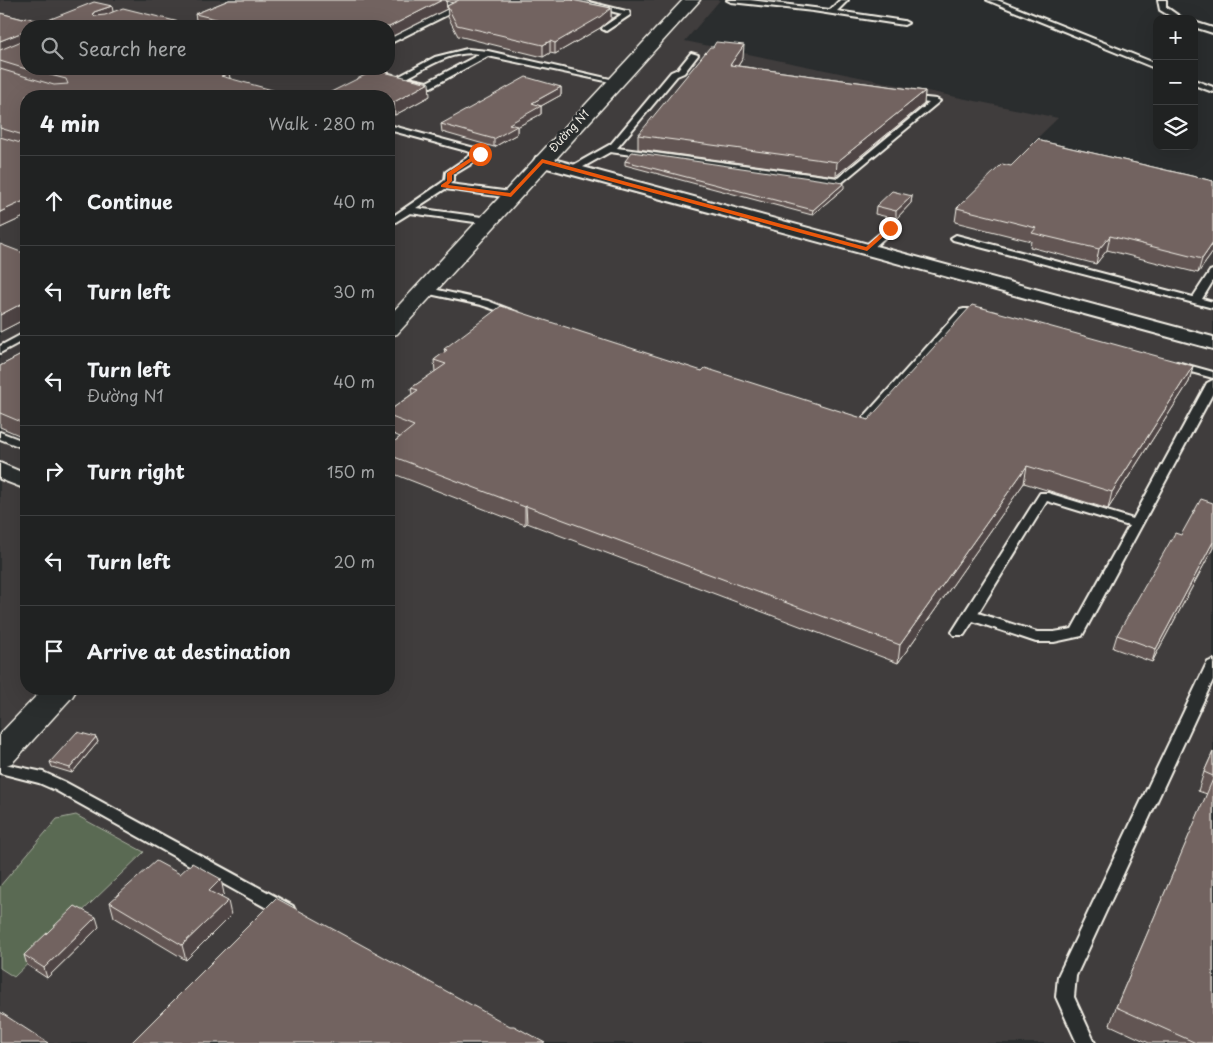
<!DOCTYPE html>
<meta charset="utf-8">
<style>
:root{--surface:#202222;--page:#282a2a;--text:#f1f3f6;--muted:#a2a4a5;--line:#3d3f40}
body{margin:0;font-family:"Playpen Sans",sans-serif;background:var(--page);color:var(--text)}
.controls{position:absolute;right:15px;top:15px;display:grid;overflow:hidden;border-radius:10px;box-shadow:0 5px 20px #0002}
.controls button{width:45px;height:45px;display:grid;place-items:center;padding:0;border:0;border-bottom:1px solid var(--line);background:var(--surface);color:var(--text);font:25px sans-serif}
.stop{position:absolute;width:15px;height:15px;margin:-11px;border:4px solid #ea580c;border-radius:50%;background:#fff}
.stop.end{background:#ea580c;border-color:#fff;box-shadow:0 1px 5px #0008}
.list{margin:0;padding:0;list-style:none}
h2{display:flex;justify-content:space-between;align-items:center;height:65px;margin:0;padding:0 20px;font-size:21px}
h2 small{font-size:16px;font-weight:400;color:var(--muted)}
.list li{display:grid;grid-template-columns:32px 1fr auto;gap:15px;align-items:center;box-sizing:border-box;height:90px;padding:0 20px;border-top:1px solid var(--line)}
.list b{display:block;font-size:19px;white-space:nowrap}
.list p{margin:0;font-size:16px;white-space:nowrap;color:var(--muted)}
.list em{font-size:16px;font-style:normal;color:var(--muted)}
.icon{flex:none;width:28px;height:28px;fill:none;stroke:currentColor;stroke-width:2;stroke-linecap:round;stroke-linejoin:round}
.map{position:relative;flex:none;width:1213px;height:1043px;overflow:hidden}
.search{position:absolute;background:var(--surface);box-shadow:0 5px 20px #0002;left:20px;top:20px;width:375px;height:55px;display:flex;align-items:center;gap:12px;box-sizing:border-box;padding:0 18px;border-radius:20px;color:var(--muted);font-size:19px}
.panel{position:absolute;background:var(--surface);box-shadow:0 5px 20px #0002;left:20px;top:90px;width:375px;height:605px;border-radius:20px}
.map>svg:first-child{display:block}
</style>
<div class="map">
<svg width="1213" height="1043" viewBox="0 0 1213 1043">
<rect width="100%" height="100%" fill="#2a2d2e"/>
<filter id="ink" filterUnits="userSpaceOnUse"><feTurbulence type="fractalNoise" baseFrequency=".02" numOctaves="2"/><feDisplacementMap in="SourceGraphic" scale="10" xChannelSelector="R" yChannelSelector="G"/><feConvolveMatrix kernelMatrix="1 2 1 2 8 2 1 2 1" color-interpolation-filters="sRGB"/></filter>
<g filter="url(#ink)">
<path fill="#403d3d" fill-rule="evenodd" d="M0,0H720L685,41L1058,118L1030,145L1213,187V1043H0ZM26,26H389V69H26ZM26,96H389V689H26Z"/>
<polygon fill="#5a6a53" stroke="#a7ae9e" points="76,815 144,852 14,977 0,968 0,886 57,819"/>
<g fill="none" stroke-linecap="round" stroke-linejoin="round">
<g stroke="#f4f1e8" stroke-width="4">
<g id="lane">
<polygon points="568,0 581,0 626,11 629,11 630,15 606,31 602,29 603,27 622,14"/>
<polygon points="727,0 750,0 830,10 840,0 848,0 837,11 904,21 908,23 904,25 813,11 731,2"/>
<polygon points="987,0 997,0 1157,64 1157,69"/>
<polygon points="1158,0 1166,0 1166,7 1183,19 1175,19 1160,10"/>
<polygon points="456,5 463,7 389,44 389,39"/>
<polygon points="1194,22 1213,28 1213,33 1194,27"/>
<path d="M467,49L488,51L619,81L615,83L488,56L431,87L409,81L413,79L427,82L480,54C452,49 426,68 403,80L396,78L435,57Z"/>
<polygon points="691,53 698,55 684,73 677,76 617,148 838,178 929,103 906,100 906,96 936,99 940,101 840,184 610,152 576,171 570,171 570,167 611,144 671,72 678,69"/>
<polygon points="358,69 371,69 393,75 389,77"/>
<polygon points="1194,80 1213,87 1213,92 1194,85"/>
<polygon points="389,125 482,150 481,158 453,175 453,181 450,184 511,192 516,195 511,198 445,189 416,208 489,218 494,221 489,224 410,213 389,226 389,219 440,184 445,180 446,172 474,153 389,130"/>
<polygon points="890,225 893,226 893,230 870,251 864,251 864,247"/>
<polygon points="956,235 1193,297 1210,271 1213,270 1213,281 1202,299 1213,302 1213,308 953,240 951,238"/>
<polygon points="424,287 488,301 519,313 514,316 481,305 420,292 420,288"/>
<polygon points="964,309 982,309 987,312 982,315 967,315 867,426 863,427 848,423 846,421 848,419 861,420 960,310"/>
<polygon points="26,332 26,339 0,353 0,346"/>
<polygon points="1177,362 1213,372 1213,378 1173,367 1172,365"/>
<path d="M1213,380V393L1082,636L1054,642H1036L973,621L964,635H954L952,632L1040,493H1048L1133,519L1207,383ZM1047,501L1129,526L1072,629L1054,632H1037L978,613Z"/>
<polygon points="0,432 26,442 26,449 0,439"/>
<polygon points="1213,660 1213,680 1076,976 1074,997 1095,1043 1077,1043 1056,997 1058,976 1206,665 1208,662"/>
<polygon points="0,763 43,772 65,782 293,906 295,911 293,916 287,918 281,916 55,790 39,783 0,773"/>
</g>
</g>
<g stroke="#f4f1e8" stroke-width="4">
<g id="street">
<polygon points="542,156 1213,337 1213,349 536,165 534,161 536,157"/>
<polygon points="0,463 26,474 26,489 0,479"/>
</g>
</g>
<g stroke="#f4f1e8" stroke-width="3">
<g id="secondary">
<polygon points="683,0 700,0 397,334 389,336 389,316"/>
<polygon points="43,689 77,689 72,697 12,763 0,767 0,734"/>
</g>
</g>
<use href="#lane" fill="#2a2d2e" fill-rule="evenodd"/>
<use href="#street" fill="#2a2d2e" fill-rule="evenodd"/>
<use href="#secondary" fill="#2a2d2e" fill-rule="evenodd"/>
</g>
<g fill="#625553" stroke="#f4f1e8">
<polygon points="229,0 572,0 611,8 611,19 600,28 555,54 550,53 543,57 458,36 448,17 447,6 453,3 446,1 447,9 389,26 202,26 197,25 195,14"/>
<polygon points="0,13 23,19 25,17 26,69 229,73 230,79 26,96 26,216 0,228"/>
<polygon points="743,58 738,66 925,91 924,104 836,176 638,149 638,135"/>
<polygon points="561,87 561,95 541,106 541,114 517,127 517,134 494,147 442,132 441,124"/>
<polygon points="389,96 430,96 395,115 389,114"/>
<polygon points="1041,141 1213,181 1213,252 1198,273 1107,250 1096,264 1030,247 1031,241 955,222 957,208 1011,166"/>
<polygon points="625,161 844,188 812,215 625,165"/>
<polygon points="912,196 911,203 896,219 875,214 876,206"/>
<polygon points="26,254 26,320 25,319 0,332"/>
<polygon points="26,349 26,438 0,427 0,366 23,354"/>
<polygon points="444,349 702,371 868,420 1193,366 1189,382 1108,509 1024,483 898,663 527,523 525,525 389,472 389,446 400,437 389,432 389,411 412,394 411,388 435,372 434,360 445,352"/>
<polygon points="1213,503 1213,548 1152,662 1113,648 1117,635"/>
<polygon points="96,737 98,742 72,773 52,767 50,762"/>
<polygon points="1213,752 1213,1043 1149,1043 1110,1025 1116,1007 1207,794 1198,791 1204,772"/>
<polygon points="180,874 224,894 221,897 231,915 186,960 114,917 110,902"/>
<polygon points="99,927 47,978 27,965 24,955"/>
</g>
<g fill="#504544" stroke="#f4f1e8">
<polygon points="442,0 446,0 447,9 389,38 389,27"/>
<polygon points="112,6 114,17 96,24 93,14 94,12"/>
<polygon points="611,8 611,19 600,28 555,54 555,43"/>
<polygon points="23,32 25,44 0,54 0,41"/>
<polygon points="550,41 550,53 543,57 543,45"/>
<polygon points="744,45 743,58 730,78 730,65"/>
<polygon points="229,73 231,85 221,76"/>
<polygon points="429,83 430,96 395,115 394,102"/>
<polygon points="561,87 561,95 541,106 541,114 517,127 517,134 494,147 494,139 509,124 532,103"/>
<polygon points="925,91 924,104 836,176 837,162"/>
<polygon points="844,183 844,188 812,215 813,210"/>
<polygon points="912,196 911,203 896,219 896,211"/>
<polygon points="26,200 26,216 0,228 0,212"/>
<polygon points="1110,236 1107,250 1096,264 1099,249"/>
<polygon points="1213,243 1213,252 1198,273 1202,259"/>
<polygon points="21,304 25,319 0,332 0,315"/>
<polygon points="1193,366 1189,382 1108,509 1112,492"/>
<polygon points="1027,466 1024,483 898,663 900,645"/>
<polygon points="526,506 527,523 525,525 525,507"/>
<polygon points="1213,542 1213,548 1152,662 1156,649"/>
<polygon points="96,737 98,742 72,773 70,768"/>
<polygon points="221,879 224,894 213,905 209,891"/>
<polygon points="228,901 231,915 186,960 182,945"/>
<polygon points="96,917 99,927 47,978 44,968"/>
</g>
<g fill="#726361" stroke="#f4f1e8">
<polygon points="229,0 442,0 389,27 246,26 195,14"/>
<polygon points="459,0 572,0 611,8 600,17 555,43 550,41 543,45 457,25 447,6"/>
<polygon points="94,2 112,6 94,12 93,14 95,16 105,15 123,8 191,25 187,26 26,26 26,69 0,61 0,50 24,40 25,34 23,32 0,41 0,13 23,19 25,17 43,22"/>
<polygon points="716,42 744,45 730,65 925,91 837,162 638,135 710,47 713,47"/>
<polygon points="0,69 54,85 68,84 66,79 27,69 214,69 229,73 221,76 294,96 26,96 26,200 0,212 0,137 24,144 23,135 0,128"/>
<polygon points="375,70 429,83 394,102 389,101 389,96 323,96"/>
<polygon points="526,77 561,87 532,103 541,106 509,124 517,126 494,139 441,124"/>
<polygon points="1039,138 1041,141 1213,181 1213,243 1202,259 1110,236 1099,249 1032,233 1036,228 957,208 1002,164 1011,166"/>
<polygon points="632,152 844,183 813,210 625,161"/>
<polygon points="892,191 912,196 896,211 876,206"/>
<polygon points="0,244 26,254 26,306 21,304 0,315"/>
<polygon points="972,305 1193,366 1112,492 1027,466 900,645 526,506 525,507 389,455 389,446 414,426 389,416 389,411 418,390 411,388 446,364 434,360 447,350 444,349 501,306 702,371 705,368 868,420"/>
<polygon points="26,349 26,424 0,413 0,366 23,354 24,350"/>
<polygon points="1201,499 1213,503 1213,542 1156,649 1117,635 1175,533 1181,535"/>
<polygon points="77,732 96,737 70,768 50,762"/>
<polygon points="1213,752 1213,776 1204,772"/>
<polygon points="1213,779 1213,1043 1196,1043 1116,1007"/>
<polygon points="156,861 180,874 192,863 221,879 209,891 228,901 182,945 110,902"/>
<polygon points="276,898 510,1026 514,1026 545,1043 131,1043"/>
<polygon points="75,906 96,917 44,968 24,955"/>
<polygon points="0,1012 48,1043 0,1043"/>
</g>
</g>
<polygon fill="#ea580c" points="478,153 482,154 452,175 452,181 448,185 510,193 542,159 866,247 888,227 893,228 867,251 543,163 511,197 441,187 441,185 447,181 447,173"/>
<g text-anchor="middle" stroke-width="5" stroke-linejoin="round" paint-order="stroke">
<g font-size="11" fill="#f4f1e8" stroke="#2a2d2e">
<text transform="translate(569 131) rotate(-47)" y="4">Đường N1</text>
</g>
</g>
</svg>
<div class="controls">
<button>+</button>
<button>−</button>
<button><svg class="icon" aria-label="layers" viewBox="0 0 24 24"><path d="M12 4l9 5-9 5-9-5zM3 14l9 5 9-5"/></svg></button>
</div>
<div class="stop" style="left:480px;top:154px"></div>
<div class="stop end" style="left:890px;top:228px"></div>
<div class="search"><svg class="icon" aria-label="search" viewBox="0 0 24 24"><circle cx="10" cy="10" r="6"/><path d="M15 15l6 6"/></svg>Search here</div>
<section class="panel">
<h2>4 min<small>Walk · 280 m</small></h2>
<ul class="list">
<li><svg class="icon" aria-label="ahead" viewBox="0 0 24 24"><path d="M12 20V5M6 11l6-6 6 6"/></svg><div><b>Continue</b></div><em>40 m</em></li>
<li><svg class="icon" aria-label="left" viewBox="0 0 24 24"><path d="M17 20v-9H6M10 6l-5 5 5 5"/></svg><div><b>Turn left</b></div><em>30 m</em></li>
<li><svg class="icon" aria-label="left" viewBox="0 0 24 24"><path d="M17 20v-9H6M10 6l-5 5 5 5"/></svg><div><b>Turn left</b><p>Đường N1</p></div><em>40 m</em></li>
<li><svg class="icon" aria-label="right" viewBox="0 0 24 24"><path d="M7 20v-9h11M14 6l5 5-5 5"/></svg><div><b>Turn right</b></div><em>150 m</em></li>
<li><svg class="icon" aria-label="left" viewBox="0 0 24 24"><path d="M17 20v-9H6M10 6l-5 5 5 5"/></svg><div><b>Turn left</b></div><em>20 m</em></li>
<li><svg class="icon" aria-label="arrive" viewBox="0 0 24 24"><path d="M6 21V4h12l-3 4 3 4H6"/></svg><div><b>Arrive at destination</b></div></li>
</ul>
</section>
</div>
